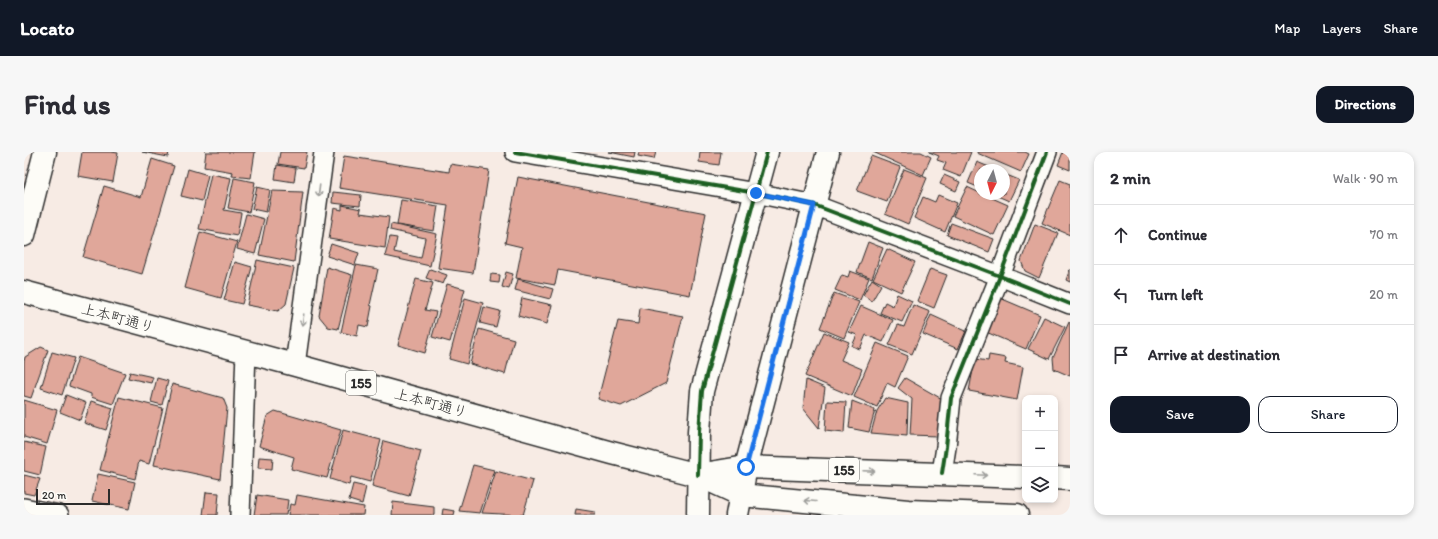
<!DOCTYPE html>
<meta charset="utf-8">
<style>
:root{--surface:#fff;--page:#f7f7f7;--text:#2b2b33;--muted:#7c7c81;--line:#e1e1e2;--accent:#111827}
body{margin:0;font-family:Itim,"Klee One",sans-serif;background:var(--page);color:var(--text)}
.controls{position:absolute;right:12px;bottom:12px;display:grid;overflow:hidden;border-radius:8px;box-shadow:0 2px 6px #0003}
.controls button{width:36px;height:36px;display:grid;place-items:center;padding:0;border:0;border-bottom:1px solid var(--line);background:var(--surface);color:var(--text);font:20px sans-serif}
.compass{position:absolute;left:950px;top:12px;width:36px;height:36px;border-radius:50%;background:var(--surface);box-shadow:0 2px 6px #0003;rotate:186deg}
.scale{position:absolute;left:12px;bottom:10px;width:74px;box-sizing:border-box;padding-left:4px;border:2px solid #2b2b2b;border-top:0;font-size:11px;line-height:14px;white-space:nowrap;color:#2b2b2b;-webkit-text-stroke:3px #fdfcf7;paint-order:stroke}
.stop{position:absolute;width:12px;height:12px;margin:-9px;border:3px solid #1a73e8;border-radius:50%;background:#fff}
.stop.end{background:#1a73e8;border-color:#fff;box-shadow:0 1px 4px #0008}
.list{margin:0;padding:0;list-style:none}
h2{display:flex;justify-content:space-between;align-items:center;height:52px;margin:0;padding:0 16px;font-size:17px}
h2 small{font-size:13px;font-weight:400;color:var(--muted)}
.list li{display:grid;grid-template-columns:26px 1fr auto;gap:12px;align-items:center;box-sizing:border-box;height:60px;padding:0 16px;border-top:1px solid var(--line)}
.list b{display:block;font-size:15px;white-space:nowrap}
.list em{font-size:13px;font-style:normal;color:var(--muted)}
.actions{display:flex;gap:8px;padding:12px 16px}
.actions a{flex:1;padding:9px 0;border:1px solid var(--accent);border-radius:12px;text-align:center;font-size:14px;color:var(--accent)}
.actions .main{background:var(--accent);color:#fff}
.icon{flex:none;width:22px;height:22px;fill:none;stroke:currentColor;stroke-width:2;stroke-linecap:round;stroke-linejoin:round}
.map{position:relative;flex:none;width:1046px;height:363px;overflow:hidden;border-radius:12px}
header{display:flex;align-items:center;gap:24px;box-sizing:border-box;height:56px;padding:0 20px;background:var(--accent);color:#fff}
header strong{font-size:19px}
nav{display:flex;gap:22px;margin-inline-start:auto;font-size:14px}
.intro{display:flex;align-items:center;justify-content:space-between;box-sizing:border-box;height:96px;padding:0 24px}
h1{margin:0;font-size:28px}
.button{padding:10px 18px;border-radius:12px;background:var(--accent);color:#fff;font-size:14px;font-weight:700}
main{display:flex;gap:24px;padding:0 24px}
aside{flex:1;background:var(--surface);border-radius:12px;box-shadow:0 2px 6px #0003}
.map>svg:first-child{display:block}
</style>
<header>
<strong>Locato</strong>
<nav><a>Map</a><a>Layers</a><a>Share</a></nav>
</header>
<div class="intro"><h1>Find us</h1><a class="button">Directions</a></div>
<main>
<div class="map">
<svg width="1046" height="363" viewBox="0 0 1046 363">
<rect width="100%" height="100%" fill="#f7ebe4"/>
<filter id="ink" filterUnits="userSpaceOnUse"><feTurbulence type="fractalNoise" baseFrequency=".025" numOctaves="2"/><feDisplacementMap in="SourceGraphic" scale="8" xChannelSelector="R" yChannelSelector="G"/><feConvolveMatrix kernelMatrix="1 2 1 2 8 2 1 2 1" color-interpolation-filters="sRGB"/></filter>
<g filter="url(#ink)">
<g fill="#e0a79a" stroke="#2b2b2b">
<polygon points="58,0 87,0 94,1 89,30 54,24"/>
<polygon points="118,0 145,0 144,5"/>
<polygon points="181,0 231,0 227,26 208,24 209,20 180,15 182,0"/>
<polygon points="256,0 283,0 280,16 254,12"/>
<polygon points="585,0 611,0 610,5"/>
<polygon points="615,0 632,0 630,7 614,4"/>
<polygon points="676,0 697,0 695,13 675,10"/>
<polygon points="849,0 897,0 907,5 899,23"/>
<polygon points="905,0 947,0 937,25 919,18 922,11 913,8 915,4"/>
<polygon points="953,0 1001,0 1005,2 997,20 953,1"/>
<polygon points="1039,0 1046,0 1046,18 1034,13"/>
<polygon points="320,4 425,20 426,12 465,18 449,121 414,116 424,53 315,36"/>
<polygon points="847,4 876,15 863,50 833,39"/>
<polygon points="128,7 150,14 118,122 59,105 80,34 117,45"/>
<polygon points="953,10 972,18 956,18 956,36 944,31"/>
<polygon points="253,13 272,16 270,30 251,27"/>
<polygon points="164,17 184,23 178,49 157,44"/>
<polygon points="880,17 903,26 884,72 861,62"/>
<polygon points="187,22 207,26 200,58 217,61 213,84 175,77"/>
<polygon points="980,22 995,28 985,49 969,42 980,42"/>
<polygon points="920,23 936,30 932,39 916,32"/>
<polygon points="494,25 682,61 666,143 534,118 531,133 492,126 498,95 481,91"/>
<polygon points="210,26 231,30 225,60 204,56"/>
<polygon points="1036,28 1046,32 1046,83 1018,71"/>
<polygon points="233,35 246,38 242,60 228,57"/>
<polygon points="943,35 956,41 956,42 959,42 984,53 970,83 929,64"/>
<polygon points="248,39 279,40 270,110 235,103"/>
<polygon points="309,40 337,43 336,54 308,51"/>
<polygon points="914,43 933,51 921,80 890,66 899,45 911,50"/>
<polygon points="377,48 414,54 410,79 373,73"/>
<polygon points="318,53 337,57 336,61 365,65 361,96 305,87 310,56 318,58"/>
<polygon points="222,62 240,67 231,102 213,97"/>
<polygon points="927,71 970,87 965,100 923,83"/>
<polygon points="367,72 413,82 406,114 361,104 366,85 373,86 370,100 397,106 401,86 366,78"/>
<polygon points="1011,72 1034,81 1015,126 1001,119 997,109"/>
<polygon points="176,80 213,90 197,146 161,136"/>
<polygon points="844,90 859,96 848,126 833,120"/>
<polygon points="307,92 335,101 331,113 303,104"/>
<polygon points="863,97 891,110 877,140 849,127"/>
<polygon points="233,108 270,116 262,152 254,159 223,153"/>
<polygon points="211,110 228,115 218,152 200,148"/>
<polygon points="332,113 354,117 346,153 348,154 344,175 335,173 333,184 317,180"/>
<polygon points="303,115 328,123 314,177 304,175 295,164"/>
<polygon points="406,117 423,123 419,132 402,126"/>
<polygon points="906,117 923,123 910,156 893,149"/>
<polygon points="1046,117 1046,130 1042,128"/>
<polygon points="826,119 845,126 836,148 811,138 818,123 824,125"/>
<polygon points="482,120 489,122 485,137 478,135"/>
<polygon points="467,122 476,123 475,131 466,130"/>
<polygon points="392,127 409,131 401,158 412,160 401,201 374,193"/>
<polygon points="494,127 529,137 526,147 491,138"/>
<polygon points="848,127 857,133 848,149 839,143"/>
<polygon points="423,132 441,137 426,190 408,185"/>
<polygon points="810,141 835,150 820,186 796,176"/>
<polygon points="873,142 888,149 878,170 856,161 861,150 869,154"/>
<polygon points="441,146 459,151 443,212 425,207"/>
<polygon points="498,146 528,153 523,172 494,164"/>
<polygon points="976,146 1016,163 1002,197 962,180"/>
<polygon points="889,153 906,160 888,202 865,193 874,173 880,175"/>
<polygon points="837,154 869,168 859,190 842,183 836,197 828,194 833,183 825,180"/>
<polygon points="460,155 476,159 472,175 456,171"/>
<polygon points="616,156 659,164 642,231 597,254 574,247 594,169 614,172"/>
<polygon points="907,163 942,179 934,197 899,182"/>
<polygon points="1020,165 1041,175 1025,207 1004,197"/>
<polygon points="1045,170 1046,171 1046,224 1030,217 1029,206"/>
<polygon points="455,177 490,187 481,222 446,212"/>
<polygon points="800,180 825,190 817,208 838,217 828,244 781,224"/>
<polygon points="853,191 884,204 871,235 863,231 853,255 830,245"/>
<polygon points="17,195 24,198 7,246 0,244 0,210 1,205"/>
<polygon points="28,200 50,206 38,243 17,236"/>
<polygon points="965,203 982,206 981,211 999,215 993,248 945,239 951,207 964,209"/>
<polygon points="54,205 101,221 89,252 67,245 67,242 45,234"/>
<polygon points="106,220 129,225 127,231 104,226"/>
<polygon points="133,226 144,229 138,253 127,250"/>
<polygon points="881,226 918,247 914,284 886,283 888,247 874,236"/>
<polygon points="782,228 801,236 795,276 779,256"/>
<polygon points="148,232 199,246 203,256 196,327 130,313"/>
<polygon points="42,243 62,251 56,268 36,260"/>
<polygon points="95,245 139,256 125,312 115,309 111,327 76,318"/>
<polygon points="861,246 884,251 883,284 847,281 853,259"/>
<polygon points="0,248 33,258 23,292 0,285"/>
<polygon points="67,249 89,256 82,278 60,271"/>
<polygon points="803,249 822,250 820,281 801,279"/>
<polygon points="828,249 851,258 845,280 825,276"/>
<polygon points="251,259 317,278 303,326 267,317 270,305 235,294 243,264"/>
<polygon points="319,278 357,288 346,330 327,325 325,333 306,327"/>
<polygon points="360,289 397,299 385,344 348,334"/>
<polygon points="0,290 22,295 16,323 0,319"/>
<polygon points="235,305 249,306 248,317 234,316"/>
<polygon points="449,313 470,318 456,361 435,359"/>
<polygon points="472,319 509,329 499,363 458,361"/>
<polygon points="74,322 111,330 105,357 68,349"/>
<polygon points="0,323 16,327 10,343 0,341"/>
<polygon points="329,332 342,335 338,352 325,348"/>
<polygon points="182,340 195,341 193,363 179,363"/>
<polygon points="233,343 264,348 262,363 230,363"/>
<polygon points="273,343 340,355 339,363 264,363 266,352 271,353"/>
<polygon points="369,350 410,355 410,363 368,363"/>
<polygon points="419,357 431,359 430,363 418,363"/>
<polygon points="552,357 571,360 571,363 551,363"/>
</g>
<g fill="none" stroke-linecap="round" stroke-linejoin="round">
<g stroke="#2b2b2b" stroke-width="22">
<g id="street">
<polyline points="491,0 732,41 790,53 976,124 1046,152"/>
<polyline points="271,213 300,0"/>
<polyline points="918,321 922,295 927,246 976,124 1023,0"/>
<polyline points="0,356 35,363"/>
<polyline points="216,363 222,200"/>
</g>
</g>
<g stroke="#2b2b2b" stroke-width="25">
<g id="secondary">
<polyline points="0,83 21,0"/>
<polyline points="674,363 675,280 678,239 743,0"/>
<polyline points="713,363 722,315 804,0"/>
</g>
</g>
<g stroke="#2b2b2b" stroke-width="25">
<g id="highway">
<polyline points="0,140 271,213 588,301 674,323 717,343 884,359 993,363"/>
<polyline points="674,323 722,315 1001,325"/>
<polyline points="1031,326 1046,327"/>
</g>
</g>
<use href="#street" stroke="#fdfcf7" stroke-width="19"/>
<use href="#secondary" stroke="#fdfcf7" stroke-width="22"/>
<use href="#highway" stroke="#fdfcf7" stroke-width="22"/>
<g stroke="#fdfcf7" stroke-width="6">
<g id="cycleway">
<polyline points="491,0 732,41 790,53 976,124 1046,152"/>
<polyline points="918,321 922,295 927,246 976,124 1023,0"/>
<polyline points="674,323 675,280 678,239 743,0"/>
</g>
</g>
<use href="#cycleway" stroke="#1b5e20" stroke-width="4"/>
</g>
<defs><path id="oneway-shaft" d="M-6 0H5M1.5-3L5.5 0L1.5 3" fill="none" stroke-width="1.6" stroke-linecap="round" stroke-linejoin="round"/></defs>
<g stroke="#9e9e9b">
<use href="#oneway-shaft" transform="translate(295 39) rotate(97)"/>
<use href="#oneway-shaft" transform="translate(279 168) rotate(97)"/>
<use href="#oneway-shaft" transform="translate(845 319) rotate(2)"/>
<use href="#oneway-shaft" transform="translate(957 323) rotate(3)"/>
<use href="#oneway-shaft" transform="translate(786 349) rotate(-175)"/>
</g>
</g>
<g fill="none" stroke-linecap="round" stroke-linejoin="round" filter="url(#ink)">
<polyline stroke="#1a73e8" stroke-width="5" points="722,315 790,53 732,41"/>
</g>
<g text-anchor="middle" stroke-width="3" stroke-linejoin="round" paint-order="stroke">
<g fill="#fdfcf7" stroke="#6a6a68" stroke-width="1">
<rect x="322" y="219" width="30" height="24" rx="3"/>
<rect x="805" y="306" width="30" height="24" rx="3"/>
</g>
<g font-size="14" font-weight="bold" fill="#2b2b2b">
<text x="337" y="236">155</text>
<text x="820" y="323">155</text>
</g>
<g font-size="15" fill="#2b2b2b" stroke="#fdfcf7">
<text transform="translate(94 166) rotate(15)" y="5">上本町通り</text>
<text transform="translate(407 251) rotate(15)" y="5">上本町通り</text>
</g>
</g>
</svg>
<div class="controls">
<button>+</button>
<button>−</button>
<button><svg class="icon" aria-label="layers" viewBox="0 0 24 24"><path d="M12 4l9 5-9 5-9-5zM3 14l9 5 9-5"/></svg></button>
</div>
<svg class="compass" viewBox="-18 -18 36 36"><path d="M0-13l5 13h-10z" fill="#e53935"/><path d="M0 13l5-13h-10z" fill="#7c7c81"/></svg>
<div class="scale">20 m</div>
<div class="stop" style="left:722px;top:315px"></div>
<div class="stop end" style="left:732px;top:41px"></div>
</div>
<aside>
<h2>2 min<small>Walk · 90 m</small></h2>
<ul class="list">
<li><svg class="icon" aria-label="ahead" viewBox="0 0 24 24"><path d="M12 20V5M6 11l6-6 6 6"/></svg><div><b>Continue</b></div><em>70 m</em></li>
<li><svg class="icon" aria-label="left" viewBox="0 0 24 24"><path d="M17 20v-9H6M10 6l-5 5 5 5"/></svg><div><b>Turn left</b></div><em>20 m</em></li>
<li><svg class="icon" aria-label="arrive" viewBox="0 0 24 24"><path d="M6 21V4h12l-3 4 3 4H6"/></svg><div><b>Arrive at destination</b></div></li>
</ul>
<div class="actions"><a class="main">Save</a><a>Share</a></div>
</aside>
</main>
